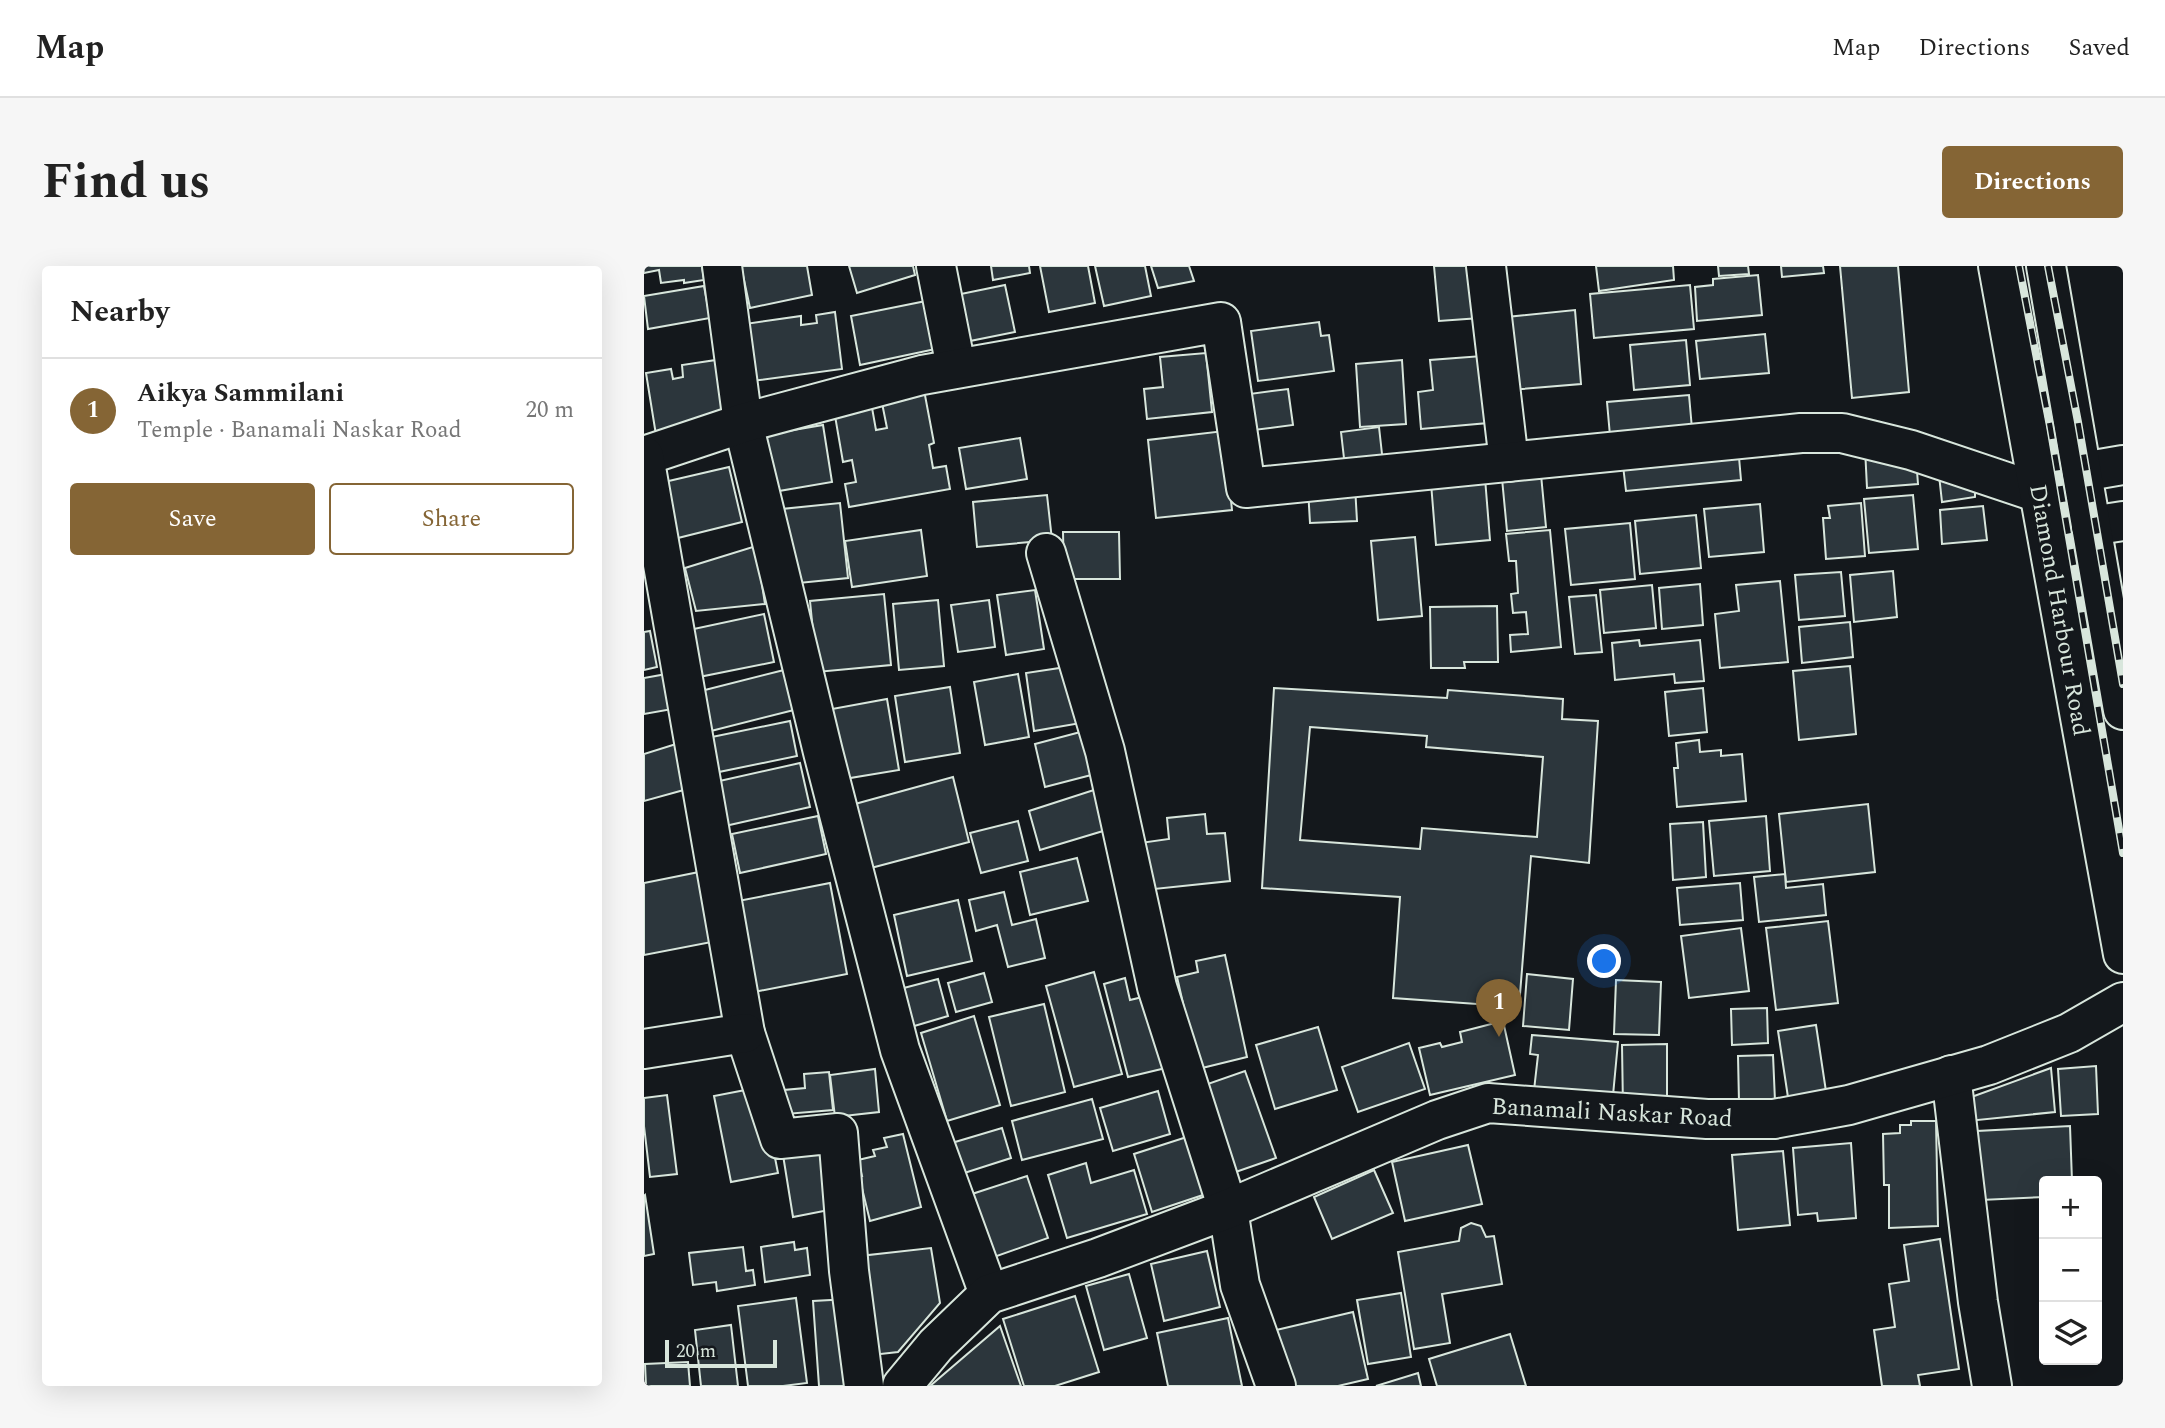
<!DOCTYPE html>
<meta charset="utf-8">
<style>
:root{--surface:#fff;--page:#f6f6f6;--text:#222;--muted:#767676;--line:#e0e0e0;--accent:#856535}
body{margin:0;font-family:Spectral,serif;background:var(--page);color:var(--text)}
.controls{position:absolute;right:21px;bottom:21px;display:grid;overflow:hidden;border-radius:7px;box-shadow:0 7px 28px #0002}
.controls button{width:63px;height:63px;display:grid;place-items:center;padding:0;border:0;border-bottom:2px solid var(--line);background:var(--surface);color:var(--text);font:35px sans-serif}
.scale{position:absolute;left:21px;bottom:18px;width:112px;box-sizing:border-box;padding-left:7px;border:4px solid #d8e6dc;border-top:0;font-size:19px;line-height:24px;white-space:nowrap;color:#d8e6dc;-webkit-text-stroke:5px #14181c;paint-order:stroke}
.you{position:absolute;left:961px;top:696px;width:24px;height:24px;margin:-18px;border:5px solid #fff;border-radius:50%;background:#1a73e8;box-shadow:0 0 0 10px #1a73e833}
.badge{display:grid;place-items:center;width:46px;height:46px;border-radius:50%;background:var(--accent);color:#fff;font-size:23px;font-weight:700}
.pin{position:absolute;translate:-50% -58px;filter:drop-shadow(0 2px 4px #0008)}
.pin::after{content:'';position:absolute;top:37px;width:24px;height:21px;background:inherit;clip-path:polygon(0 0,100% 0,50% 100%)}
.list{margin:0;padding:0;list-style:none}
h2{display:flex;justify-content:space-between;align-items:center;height:91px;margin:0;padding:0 28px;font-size:30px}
h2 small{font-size:23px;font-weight:400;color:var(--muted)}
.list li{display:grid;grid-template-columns:46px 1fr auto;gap:21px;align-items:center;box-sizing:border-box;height:105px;padding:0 28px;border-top:2px solid var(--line)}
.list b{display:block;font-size:26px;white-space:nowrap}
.list p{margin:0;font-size:23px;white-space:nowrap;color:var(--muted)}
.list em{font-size:23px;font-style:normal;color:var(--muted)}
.actions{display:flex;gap:14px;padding:21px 28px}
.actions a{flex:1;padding:16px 0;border:2px solid var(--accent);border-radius:7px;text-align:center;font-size:24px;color:var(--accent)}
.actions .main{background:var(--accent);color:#fff}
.icon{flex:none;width:38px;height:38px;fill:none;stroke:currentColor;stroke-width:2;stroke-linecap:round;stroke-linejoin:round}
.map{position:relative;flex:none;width:1479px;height:1120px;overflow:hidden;border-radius:7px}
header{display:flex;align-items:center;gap:42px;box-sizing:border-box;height:98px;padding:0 35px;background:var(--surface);border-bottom:2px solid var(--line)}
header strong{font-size:33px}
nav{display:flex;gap:38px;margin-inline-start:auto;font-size:24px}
.intro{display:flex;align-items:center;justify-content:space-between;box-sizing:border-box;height:168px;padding:0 42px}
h1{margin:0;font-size:49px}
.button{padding:18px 32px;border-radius:7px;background:var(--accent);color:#fff;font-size:24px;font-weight:700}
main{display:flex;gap:42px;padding:0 42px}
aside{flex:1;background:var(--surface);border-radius:7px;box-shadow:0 7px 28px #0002}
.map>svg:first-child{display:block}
</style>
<header>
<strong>Map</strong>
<nav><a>Map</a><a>Directions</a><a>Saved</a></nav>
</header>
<div class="intro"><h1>Find us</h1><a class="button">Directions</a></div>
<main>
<aside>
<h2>Nearby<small></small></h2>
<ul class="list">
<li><span class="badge">1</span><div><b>Aikya Sammilani</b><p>Temple · Banamali Naskar Road</p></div><em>20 m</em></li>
</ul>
<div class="actions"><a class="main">Save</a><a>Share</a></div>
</aside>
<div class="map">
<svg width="1479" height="1120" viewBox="0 0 1479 1120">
<rect width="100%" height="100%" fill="#14181c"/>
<g fill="#2c363c" stroke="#d8e6dc" stroke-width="2" fill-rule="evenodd">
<polygon points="0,0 58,0 60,14 40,17 40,14 17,17 15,4 0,7"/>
<polygon points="97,0 163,0 168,29 106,42"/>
<polygon points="205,0 269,0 271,9 213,27"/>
<polygon points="347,0 385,0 386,7 349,14"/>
<polygon points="396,0 444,0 451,37 405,46"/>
<polygon points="451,0 501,0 507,30 460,40"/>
<polygon points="507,0 545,0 550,15 514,22"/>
<polygon points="790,0 831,0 836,52 795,55"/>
<polygon points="952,0 1029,0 1030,14 955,25"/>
<polygon points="1074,0 1104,0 1105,8 1075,10"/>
<polygon points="1137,0 1179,0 1180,7 1138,11"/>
<polygon points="1196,0 1254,0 1265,126 1208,132"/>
<polygon points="1114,9 1118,49 1053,55 1051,21 1069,19 1069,13"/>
<polygon points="361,19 371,66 321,76 312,29"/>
<polygon points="1046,19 1050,63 950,72 946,28"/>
<polygon points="60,20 66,52 4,63 0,30"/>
<polygon points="292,33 301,81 216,99 207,50"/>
<polygon points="931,44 937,118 866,124 863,51"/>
<polygon points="191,46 198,103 108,115 101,58 157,50 157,59 173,57 172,49"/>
<polygon points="675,56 677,70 685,69 690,105 614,115 607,65"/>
<polygon points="1121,68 1125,107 1056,113 1052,75"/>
<polygon points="1042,74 1046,119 990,124 986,79"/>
<polygon points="562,87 568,146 503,153 500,123 519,121 516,91"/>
<polygon points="838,90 844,157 777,163 774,126 789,124 786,94"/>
<polygon points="72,94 82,153 12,169 2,107 27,103 29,113 39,111 38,99"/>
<polygon points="758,94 762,158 716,161 712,98"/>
<polygon points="644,123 649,159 602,165 598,129"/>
<polygon points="280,124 290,177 285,179 289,202 302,200 306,223 205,241 201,218 212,216 208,194 199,196 191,150 227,136 232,164 243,162 237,132"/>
<polygon points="1045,129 1049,174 967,181 963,136"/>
<polygon points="179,159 188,216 129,226 120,169"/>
<polygon points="735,161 739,197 701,201 697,166"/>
<polygon points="580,165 588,244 512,252 504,174"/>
<polygon points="376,172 383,213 322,223 315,182"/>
<polygon points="1094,180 1097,214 982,225 978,191"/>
<polygon points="1221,182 1272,192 1274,218 1223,222"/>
<polygon points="896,198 902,261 863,265 857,202"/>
<polygon points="1294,200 1331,208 1331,231 1298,236"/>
<polygon points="85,201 98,256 30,273 16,217"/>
<polygon points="841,212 846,274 792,279 787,217"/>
<polygon points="711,220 713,255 666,257 664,223"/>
<polygon points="403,229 408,274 333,281 329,236"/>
<polygon points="1269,229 1274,283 1225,287 1220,233"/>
<polygon points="196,237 204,312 145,318 138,243"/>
<polygon points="1217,237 1221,290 1182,293 1179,252 1186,252 1184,240"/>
<polygon points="1116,238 1120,286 1065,291 1060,243"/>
<polygon points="1339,240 1343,274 1298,278 1296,244"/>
<polygon points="1052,249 1057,302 996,308 991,255"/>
<polygon points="986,257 991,313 927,319 921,263"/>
<polygon points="277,264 283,310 208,321 201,275"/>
<polygon points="906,264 917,381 867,386 866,369 884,368 882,346 869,347 867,328 874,327 872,295 865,295 862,268"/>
<polygon points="419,266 475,266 476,313 420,313"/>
<polygon points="771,271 778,350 734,354 727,275"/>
<polygon points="112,280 121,338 52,345 41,302"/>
<polygon points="1249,305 1253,351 1210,356 1206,309"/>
<polygon points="1197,306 1201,350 1155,354 1151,309"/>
<polygon points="1136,315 1144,396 1076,402 1071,348 1095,345 1092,319"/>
<polygon points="1056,318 1059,359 1018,363 1015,322"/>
<polygon points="1008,319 1012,362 960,367 956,324"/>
<polygon points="391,324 400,383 362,389 353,329"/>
<polygon points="240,328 247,399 173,406 166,335"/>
<polygon points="952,329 958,386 931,388 925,331"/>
<polygon points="294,334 300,400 255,404 249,338"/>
<polygon points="345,334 351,381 314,386 307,339"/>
<polygon points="853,340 854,396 820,396 821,402 787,402 786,341"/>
<polygon points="120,348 130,396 55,411 45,364"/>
<polygon points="1206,356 1209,391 1158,397 1155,361"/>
<polygon points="6,365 13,401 0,404 0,366"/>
<polygon points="995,374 996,380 1056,374 1060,415 1031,417 1030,408 971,414 968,377"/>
<polygon points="429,400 437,457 390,465 382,407"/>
<polygon points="1206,400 1212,468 1155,474 1149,405"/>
<polygon points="140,404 150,444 63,466 53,426"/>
<polygon points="28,407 34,442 0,448 0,412"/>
<polygon points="374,408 385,471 341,479 330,416"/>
<polygon points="306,421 316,487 261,496 251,430"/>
<path d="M630,422L803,432L804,424L919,433L918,453L954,455L945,597L887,590L875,741L749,732L756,631L618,622ZM666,461L783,470L782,481L899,491L893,571L778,562L776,583L656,574Z"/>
<polygon points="1059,422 1063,466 1025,470 1021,426"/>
<polygon points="243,433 255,504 200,513 188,443"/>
<polygon points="146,455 153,490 70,507 63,472"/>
<polygon points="444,464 455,507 401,521 391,478"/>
<polygon points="1055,474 1056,486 1077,484 1077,490 1098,488 1102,535 1033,541 1030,502 1034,502 1032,477"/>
<polygon points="32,478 47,522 0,535 0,488"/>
<polygon points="156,497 166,541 81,560 71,516"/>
<polygon points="309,511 325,576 227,602 211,538"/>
<polygon points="456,522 469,562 396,584 385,545"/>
<polygon points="1224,538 1231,606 1142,616 1135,548"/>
<polygon points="561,548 563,568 581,567 586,615 501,624 496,577 525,573 523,552"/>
<polygon points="174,550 182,588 96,607 88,568"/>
<polygon points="1122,550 1126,605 1070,610 1065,555"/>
<polygon points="374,555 384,595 337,607 326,567"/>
<polygon points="1059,556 1062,611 1029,614 1026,558"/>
<polygon points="433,592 444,635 386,649 376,606"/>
<polygon points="65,604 78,674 0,689 0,617"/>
<polygon points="1141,608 1142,622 1179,618 1182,649 1115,656 1110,611"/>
<polygon points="186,617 203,708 110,726 94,635"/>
<polygon points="1096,617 1099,654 1036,659 1033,622"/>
<polygon points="360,626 368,659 392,653 401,692 364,701 353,659 332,665 325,634"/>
<polygon points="314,634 328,695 263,710 250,649"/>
<polygon points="1184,655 1194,737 1132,744 1122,662"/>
<polygon points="1097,662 1105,725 1045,732 1037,670"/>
<polygon points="581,689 603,791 554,803 533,711 554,706 552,695"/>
<polygon points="450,706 478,808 430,821 402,720"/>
<polygon points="340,707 348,736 312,746 304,717"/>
<polygon points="883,708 929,713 925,764 879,760"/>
<polygon points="481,712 486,734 507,729 526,801 484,811 460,718"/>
<polygon points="294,713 304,750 267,761 256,723"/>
<polygon points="972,714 1017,716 1015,769 970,768"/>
<polygon points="400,738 421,826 367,840 345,751"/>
<polygon points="1123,742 1124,777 1088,779 1087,743"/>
<polygon points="330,750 356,839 303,855 277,767"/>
<polygon points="859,755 871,809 786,829 775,782 796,777 798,781 818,776 816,766"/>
<polygon points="1172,759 1183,832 1145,838 1134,765"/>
<polygon points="674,761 693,824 631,843 612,779"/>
<polygon points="888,769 974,776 968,840 889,833 894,789 886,788"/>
<polygon points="765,777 781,823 714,846 698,801"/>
<polygon points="1023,778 1023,842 979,843 978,779"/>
<polygon points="1129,789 1131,835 1095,836 1094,790"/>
<polygon points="1452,800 1454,848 1417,850 1414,803"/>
<polygon points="1407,802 1411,846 1324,855 1322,833"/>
<polygon points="231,803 235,846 191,851 186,809"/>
<polygon points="601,805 632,892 586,908 555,821"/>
<polygon points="185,806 189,844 142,848 140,824 161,822 160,808"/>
<polygon points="117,821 134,907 87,916 70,830"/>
<polygon points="514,825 526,868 469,885 456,842"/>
<polygon points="23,829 33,908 6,911 0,860 0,832"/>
<polygon points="448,833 459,873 378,894 368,855"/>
<polygon points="1267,855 1292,855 1294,960 1245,962 1245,919 1240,919 1239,868 1256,867 1256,859 1267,859"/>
<polygon points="1426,860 1428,915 1400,915 1400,931 1337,934 1333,865"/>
<polygon points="358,862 367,892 311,910 301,879"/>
<polygon points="259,868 277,941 226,955 215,910 218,910 214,894 231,890 229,884 243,881 240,872"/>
<polygon points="552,868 571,925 508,946 490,888"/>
<polygon points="1207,877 1212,952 1174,955 1173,947 1154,949 1149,882"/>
<polygon points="824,879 838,938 761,955 748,896"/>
<polygon points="175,883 185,944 149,951 139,889"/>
<polygon points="1139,885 1146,959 1094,964 1088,889"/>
<polygon points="442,897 447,917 490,904 503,948 423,972 404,909"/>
<polygon points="730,904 749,947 688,973 670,931"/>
<polygon points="383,910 404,972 350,991 328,928"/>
<polygon points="1,929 10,988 0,990 0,930"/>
<polygon points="827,957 837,960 842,971 850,970 858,1018 798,1028 806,1077 770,1083 754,986 815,975 817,962"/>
<polygon points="1296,973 1315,1103 1274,1109 1276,1120 1238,1120 1230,1064 1251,1061 1245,1018 1265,1015 1260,979"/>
<polygon points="150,976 151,984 163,982 166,1009 121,1016 117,981"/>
<polygon points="99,981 102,1005 109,1004 111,1019 73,1025 72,1016 49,1019 45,987"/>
<polygon points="287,982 296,1037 254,1086 228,1089 216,990"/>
<polygon points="563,985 576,1041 520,1055 507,998"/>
<polygon points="485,1008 503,1072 460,1084 442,1020"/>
<polygon points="757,1027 767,1091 724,1098 713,1034"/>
<polygon points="431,1030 455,1106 411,1120 380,1120 359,1053"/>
<polygon points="152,1032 163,1117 139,1120 104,1120 94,1040"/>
<polygon points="205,1033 212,1120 175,1120 169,1035"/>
<polygon points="709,1046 724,1113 694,1120 641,1120 628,1065"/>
<polygon points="584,1052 598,1120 524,1120 513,1067"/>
<polygon points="87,1059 94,1120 57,1120 51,1064"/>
<polygon points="356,1060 377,1120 286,1120"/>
<polygon points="866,1068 882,1120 793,1120 785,1093"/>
<polygon points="44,1096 46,1120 2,1120 1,1098"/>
<polygon points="774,1107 777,1120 732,1120"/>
</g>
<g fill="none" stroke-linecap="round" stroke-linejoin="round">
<g stroke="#d8e6dc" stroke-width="42">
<g id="minor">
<polyline points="78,0 99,157 179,486 256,784 345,1028"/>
<polyline points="292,0 312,101"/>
<polyline points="842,0 865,196"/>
<polyline points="0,190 99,157 278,109 577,56 602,222 1157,167 1198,167 1267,184 1395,227"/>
<polyline points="0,190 101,767 136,873 194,867 205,1005 220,1120"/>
<polyline points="1438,206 1479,199"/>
<polyline points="1447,260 1479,255"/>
<polyline points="402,287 461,485 513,721 584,943 596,1019 632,1120"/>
<polyline points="0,783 101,767"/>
<polyline points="1307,809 1334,1036 1348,1120"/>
<polyline points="258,1120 292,1079 345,1028 454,992 584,943 793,854 844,837 1063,853 1130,853 1205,839 1345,799 1425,767 1479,736"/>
</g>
</g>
<g stroke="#d8e6dc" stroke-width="42">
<g id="highway">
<polyline points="1354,0 1479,688"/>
<polyline points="1402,0 1479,444"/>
</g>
</g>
<use href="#minor" stroke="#14181c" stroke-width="38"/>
<use href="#highway" stroke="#14181c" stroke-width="38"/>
<g stroke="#d8e6dc" stroke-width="8">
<g id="rail">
<polyline points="1375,0 1406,160 1479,587"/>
<polyline points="1404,0 1434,156 1479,418"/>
</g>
</g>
<use href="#rail" stroke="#14181c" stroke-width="5" stroke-dasharray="16" stroke-linecap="butt"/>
</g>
<g text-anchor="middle" stroke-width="5" stroke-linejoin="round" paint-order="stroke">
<g font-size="24" fill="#d8e6dc" stroke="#14181c">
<text transform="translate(1416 344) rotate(80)" y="8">Diamond Harbour Road</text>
<text transform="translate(968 846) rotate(3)" y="8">Banamali Naskar Road</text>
</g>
</g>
</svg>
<div class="controls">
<button>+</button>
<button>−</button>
<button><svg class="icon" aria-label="layers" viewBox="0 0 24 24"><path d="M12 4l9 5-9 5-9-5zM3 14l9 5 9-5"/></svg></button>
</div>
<div class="scale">20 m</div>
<div class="you"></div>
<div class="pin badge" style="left:855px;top:771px">1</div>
</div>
</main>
